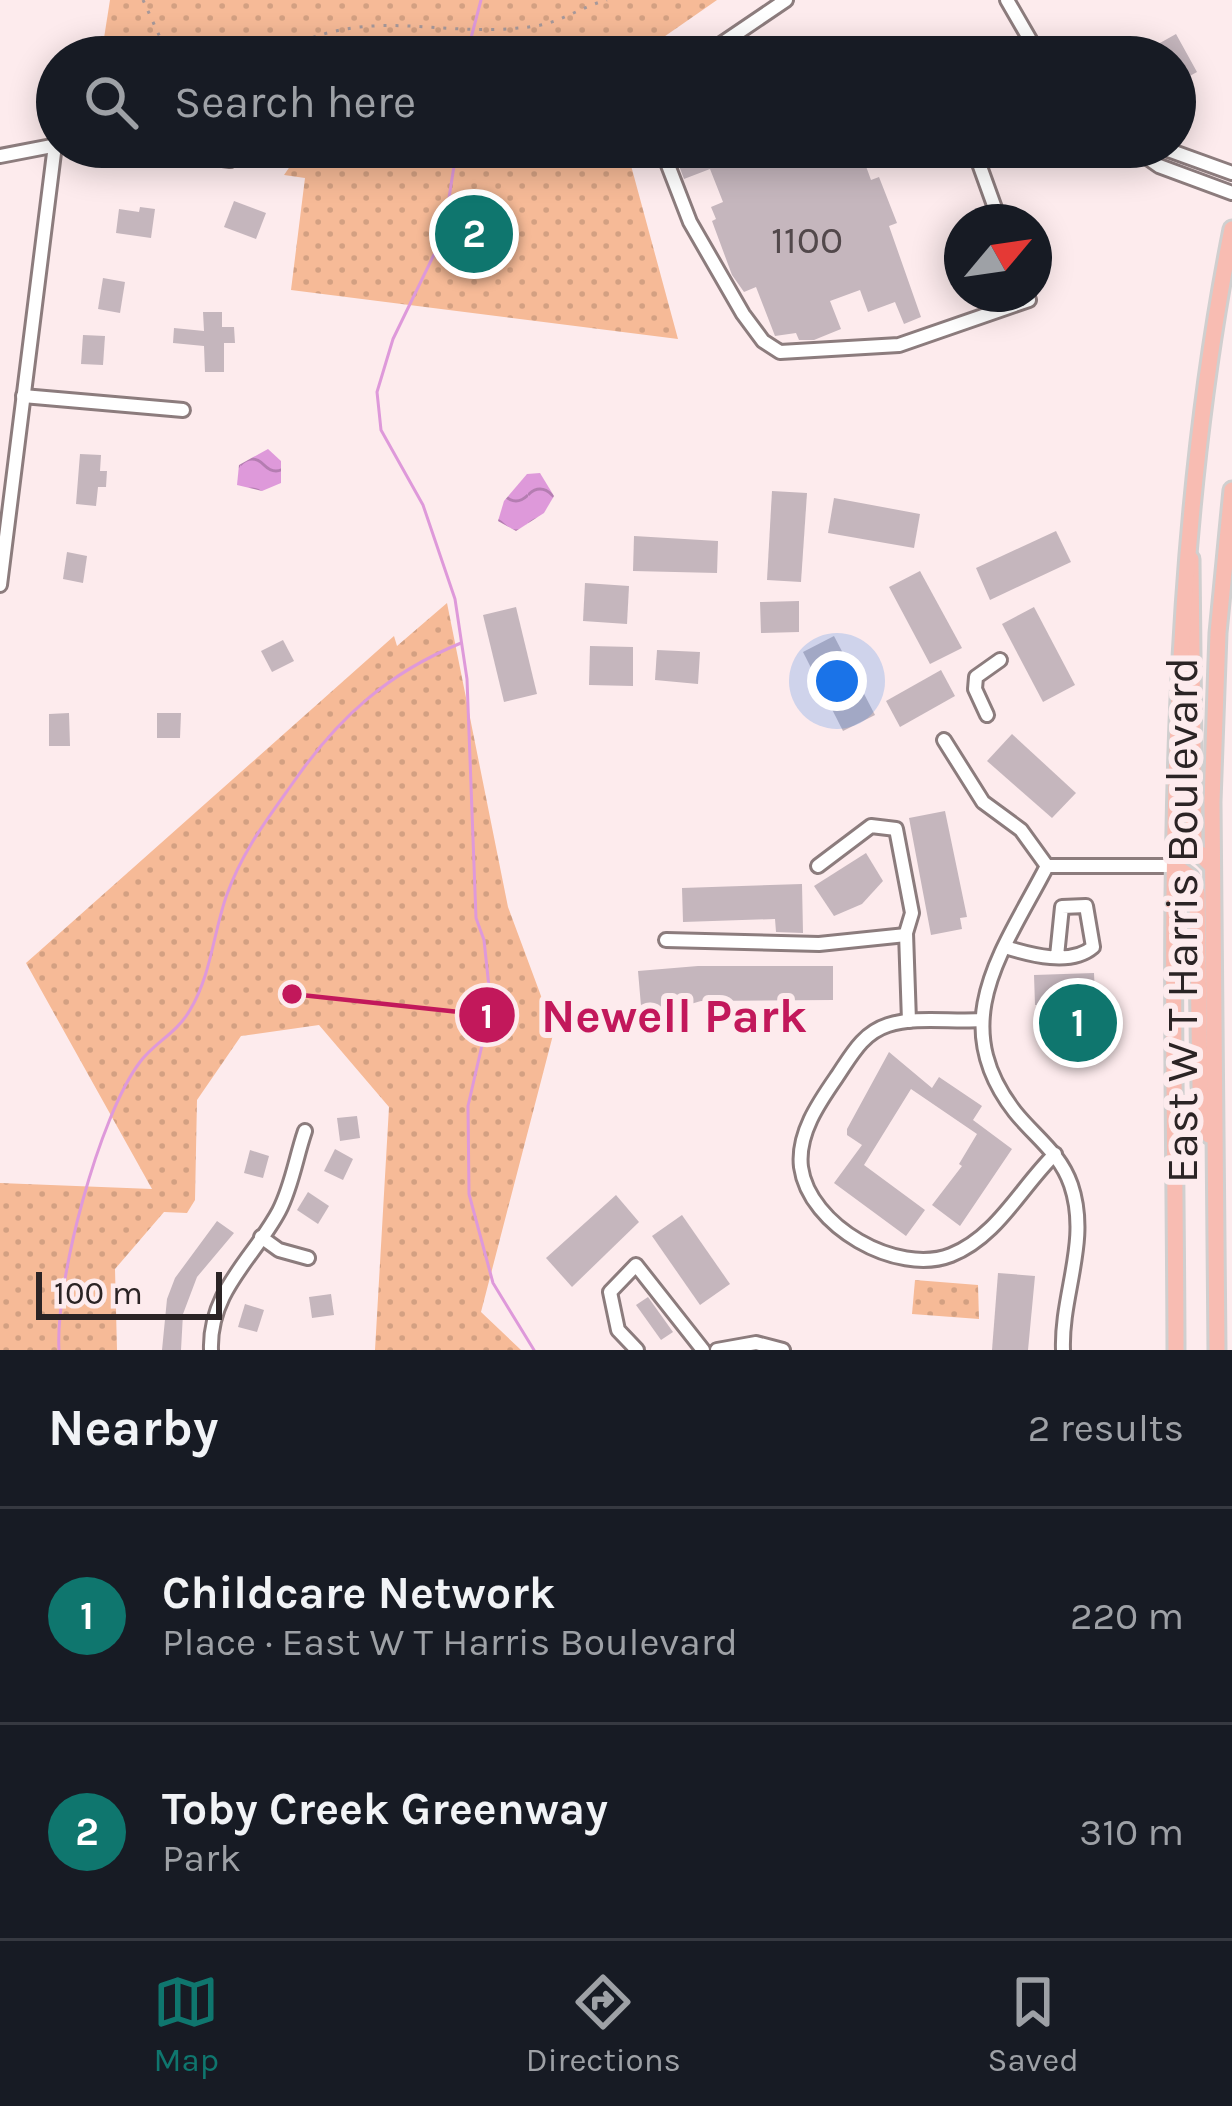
<!DOCTYPE html>
<meta charset="utf-8">
<style>
:root{--surface:#171b24;--page:#20242c;--text:#f1f3f6;--muted:#9ea1a6;--line:#363941;--accent:#0f766e}
body{margin:0;font-family:Karla,sans-serif;background:var(--page);color:var(--text)}
.compass{position:absolute;left:944px;top:204px;width:108px;height:108px;border-radius:50%;background:var(--surface);box-shadow:0 6px 30px #0003;rotate:61deg}
.scale{position:absolute;left:36px;bottom:30px;width:186px;box-sizing:border-box;padding-left:12px;border:6px solid #2b2425;border-top:0;font-size:33px;line-height:42px;white-space:nowrap;color:#2b2425;-webkit-text-stroke:9px #fdebed;paint-order:stroke}
.you{position:absolute;left:837px;top:681px;width:42px;height:42px;margin:-30px;border:9px solid #fff;border-radius:50%;background:#1a73e8;box-shadow:0 0 0 18px #1a73e833}
.badge{display:grid;place-items:center;width:78px;height:78px;border-radius:50%;background:var(--accent);color:#fff;font-size:39px;font-weight:700}
.pin{position:absolute;translate:-50% -50%;border:6px solid #fff;box-shadow:0 3px 12px #0006}
.list{margin:0;padding:0;list-style:none}
h2{display:flex;justify-content:space-between;align-items:center;height:156px;margin:0;padding:0 48px;font-size:51px}
h2 small{font-size:39px;font-weight:400;color:var(--muted)}
.list li{display:grid;grid-template-columns:78px 1fr auto;gap:36px;align-items:center;box-sizing:border-box;height:216px;padding:0 48px;border-top:3px solid var(--line)}
.list b{display:block;font-size:45px;white-space:nowrap}
.list p{margin:0;font-size:39px;white-space:nowrap;color:var(--muted)}
.list em{font-size:39px;font-style:normal;color:var(--muted)}
.icon{flex:none;width:66px;height:66px;fill:none;stroke:currentColor;stroke-width:2;stroke-linecap:round;stroke-linejoin:round}
.map{position:relative;flex:none;width:1232px;height:1350px;overflow:hidden}
.search{position:absolute;background:var(--surface);box-shadow:0 6px 30px #0003;left:36px;right:36px;top:36px;height:132px;display:flex;align-items:center;gap:30px;box-sizing:border-box;padding:0 42px;border-radius:66px;color:var(--muted);font-size:45px}
.sheet{height:588px;background:var(--surface)}
nav{display:flex;justify-content:space-around;align-items:center;box-sizing:border-box;height:168px;border-top:3px solid var(--line);background:var(--surface);font-size:33px;color:var(--muted)}
nav a{display:grid;justify-items:center;gap:6px}
nav .on{color:var(--accent)}
.map>svg:first-child{display:block}
</style>
<div class="map">
<svg width="1232" height="1350" viewBox="0 0 1232 1350">
<defs>
<pattern id="park-dots" width="8" height="8" patternUnits="userSpaceOnUse" patternTransform="scale(3)"><rect width="8" height="8" fill="#f6ba97"/><path d="M2 2h.1M6 6h.1" fill="none" stroke="#d3a082" stroke-width="1.8" stroke-linecap="round"/></pattern>
<pattern id="water-waves" width="16" height="10" patternUnits="userSpaceOnUse" patternTransform="scale(3)"><rect width="16" height="10" fill="#de99da"/><path d="M0 5q4-4 8 0t8 0" fill="none" stroke="#b47db1"/></pattern>
</defs>
<rect width="100%" height="100%" fill="#fdebed"/>
<g fill="url(#park-dots)">
<polygon points="110,0 717,0 635,57 101,57"/>
<polygon points="291,147 626,147 678,339 291,290 305,178 284,175 293,162"/>
<polygon points="447,603 508,907 554,1031 481,1312 521,1350 375,1350 389,1107 319,1025 241,1036 197,1100 195,1200 187,1213 164,1212 115,1269 117,1350 0,1350 0,1183 152,1189 26,963 394,636 397,646"/>
<polygon points="915,1280 978,1285 979,1319 912,1314"/>
</g>
<g fill="url(#water-waves)">
<polygon points="268,449 281,461 281,483 262,491 237,485 239,465"/>
<polygon points="540,473 554,496 544,513 516,531 498,521 504,501 527,474"/>
</g>
<g fill="none" stroke-linecap="round" stroke-linejoin="round">
<g stroke="#de99da" stroke-width="3">
<polyline points="466,57 481,0"/>
<polyline points="457,147 443,236 393,339 377,392 381,430 423,505 455,599 467,679 476,918 484,940 491,1006 468,1106 469,1194 493,1283 534,1350"/>
<path d="M59,1350C55,1282 99,1116 140,1062C154,1043 177,1033 190,1010C211,975 213,935 226,897C242,851 268,818 295,780C339,717 388,673 461,643"/>
</g>
</g>
<g fill="#c5b6bd">
<polygon points="1176,34 1197,72 1175,84 1175,57 1135,57"/>
<polygon points="817,36 825,57 765,57 764,56"/>
<polygon points="672,147 859,147 871,180 879,177 897,223 889,226 921,317 904,324 895,302 868,312 860,290 830,301 841,329 814,340 799,340 796,333 775,336 756,287 744,292 732,275 712,221 716,219 711,207 723,202 710,169 684,179"/>
<polygon points="234,201 266,213 256,239 224,227"/>
<polygon points="140,207 155,209 151,238 116,233 119,209 139,212"/>
<polygon points="103,278 125,282 120,313 98,309"/>
<polygon points="203,312 222,312 222,327 234,327 235,343 224,343 224,372 205,372 204,346 173,343 174,328 204,331"/>
<polygon points="83,335 105,336 103,365 81,364"/>
<polygon points="80,454 101,455 100,471 107,471 106,487 98,487 96,506 76,504"/>
<polygon points="772,491 807,493 801,582 767,580"/>
<polygon points="834,498 920,514 914,548 828,533"/>
<polygon points="1056,531 1071,562 990,600 976,568"/>
<polygon points="634,536 718,541 717,573 633,571"/>
<polygon points="67,552 87,556 83,583 63,579"/>
<polygon points="920,571 962,648 930,664 889,587"/>
<polygon points="585,583 629,586 627,624 583,621"/>
<polygon points="799,601 799,632 761,633 760,602"/>
<polygon points="516,607 537,694 504,702 483,615"/>
<polygon points="1034,607 1075,685 1043,702 1002,624"/>
<polygon points="834,636 875,715 843,731 803,652"/>
<polygon points="283,640 294,661 272,672 261,651"/>
<polygon points="590,646 633,647 633,686 589,685"/>
<polygon points="657,650 700,652 698,684 655,680"/>
<polygon points="941,670 955,696 900,727 886,701"/>
<polygon points="69,713 70,746 49,746 49,714"/>
<polygon points="157,713 181,713 180,738 157,738"/>
<polygon points="1012,734 1076,793 1052,818 987,761"/>
<polygon points="945,811 967,917 960,918 962,929 931,935 909,818"/>
<polygon points="866,853 883,881 862,904 834,916 814,886"/>
<polygon points="802,884 803,933 776,932 775,919 683,922 682,888"/>
<polygon points="698,966 833,966 833,1000 701,1001 670,1010 641,1006 638,971"/>
<polygon points="1094,973 1097,1042 1060,1044 1059,1004 1035,1005 1034,975"/>
<polygon points="889,1052 932,1088 939,1077 982,1106 973,1120 1012,1149 960,1226 932,1205 962,1166 959,1164 977,1134 911,1089 864,1165 925,1210 906,1236 834,1183 862,1145 847,1135 847,1129"/>
<polygon points="357,1116 360,1138 340,1141 337,1118"/>
<polygon points="335,1149 353,1159 343,1180 324,1171"/>
<polygon points="250,1150 269,1156 263,1178 244,1173"/>
<polygon points="308,1192 329,1206 318,1224 297,1210"/>
<polygon points="616,1195 639,1222 572,1287 546,1258"/>
<polygon points="682,1215 730,1284 700,1305 652,1236"/>
<polygon points="217,1221 234,1233 197,1277 183,1314 181,1350 162,1350 167,1299 175,1278"/>
<polygon points="998,1273 1035,1276 1028,1350 992,1350"/>
<polygon points="331,1294 334,1315 312,1318 309,1297"/>
<polygon points="648,1297 673,1332 661,1340 636,1305"/>
<polygon points="245,1304 264,1310 257,1332 238,1327"/>
</g>
<g fill="none" stroke-linecap="round" stroke-linejoin="round">
<g stroke="#8c7c7d" stroke-width="18">
<g id="minor">
<polyline points="1007,0 1040,57"/>
<polyline points="702,57 786,0"/>
<polyline points="134,147 230,160"/>
<polyline points="661,147 690,222 743,314 763,341 780,352 899,345 1029,300 1027,294"/>
<polyline points="973,147 1000,222"/>
<polyline points="1132,147 1159,166 1232,193"/>
<polyline points="1160,147 1232,173"/>
<polyline points="0,156 57,145"/>
<polyline points="23,396 183,410"/>
<polyline points="0,585 55,145"/>
<polyline points="987,715 975,689 976,677 1000,660"/>
<polyline points="944,740 983,802 1021,830 1047,866 1175,866"/>
<polyline points="818,866 871,826 896,829 912,913 906,933 909,1021"/>
<path d="M1047,866C1003,951 945,1022 1015,1112C1035,1137 1060,1153 1071,1185C1090,1241 1061,1294 1063,1350"/>
<polyline points="666,940 819,944 906,935"/>
<path d="M1005,947C1031,955 1071,966 1093,947L1086,906L1062,907L1057,956"/>
<path d="M980,1020C951,1022 915,1016 888,1025C863,1033 852,1054 838,1075C820,1101 797,1133 801,1167C809,1226 897,1276 951,1255C997,1237 1021,1187 1055,1154"/>
<polyline points="261,1237 279,1250 308,1258"/>
<path d="M211,1350C209,1291 254,1258 279,1211C292,1186 296,1157 305,1131"/>
<polyline points="637,1350 618,1330 610,1292 636,1265 703,1350"/>
<polyline points="717,1350 756,1343 783,1350"/>
</g>
</g>
<g stroke="#d0cfcf" stroke-width="21">
<g id="major">
<polyline points="1191,559 1194,848 1212,866"/>
<polyline points="1175,866 1190,877 1197,893 1200,1086 1209,1135"/>
<path d="M1176,1350C1175,973 1158,602 1232,229"/>
<polyline points="1217,1350 1212,802 1218,633 1232,490"/>
</g>
</g>
<g stroke="#a6989a" stroke-width="3" stroke-dasharray="3 9" stroke-linecap="butt">
<polyline points="143,0 169,57"/>
<path d="M269,57C371,0 434,41 536,26C561,22 583,6 607,0"/>
</g>
<use href="#minor" stroke="#fff" stroke-width="12"/>
<use href="#major" stroke="#f8bcb2" stroke-width="15"/>
</g>
<g text-anchor="middle" stroke-width="12" stroke-linejoin="round" paint-order="stroke">
<g font-size="39" fill="#52484b">
<text x="807" y="253">1100</text>
</g>
<g font-size="45" fill="#2b2425" stroke="#fdebed">
<text transform="translate(1181 920) rotate(-90)" y="16">East W T Harris Boulevard</text>
</g>
</g>
<path fill="none" stroke="#c2185b" stroke-width="4.5" d="M292 994L487 1015"/>
<g fill="#c2185b" stroke="#fdebed" stroke-width="4.5">
<circle cx="292" cy="994" r="12"/>
<circle cx="487" cy="1015" r="30"/>
</g>
<g font-size="36" text-anchor="middle" font-weight="bold" fill="#fff">
<text x="487" y="1028">1</text>
</g>
<g font-size="48" text-anchor="middle" font-weight="bold" fill="#c2185b" stroke="#fdebed" stroke-width="12" stroke-linejoin="round" paint-order="stroke">
<text x="674" y="1032">Newell Park</text>
</g>
</svg>
<svg class="compass" viewBox="-18 -18 36 36"><path d="M0-13l5 13h-10z" fill="#e53935"/><path d="M0 13l5-13h-10z" fill="#9ea1a6"/></svg>
<div class="scale">100 m</div>
<div class="you"></div>
<div class="pin badge" style="left:1078px;top:1023px">1</div>
<div class="pin badge" style="left:474px;top:234px">2</div>
<div class="search"><svg class="icon" aria-label="search" viewBox="0 0 24 24"><circle cx="10" cy="10" r="6"/><path d="M15 15l6 6"/></svg>Search here</div>
</div>
<section class="sheet">
<h2>Nearby<small>2 results</small></h2>
<ul class="list">
<li><span class="badge">1</span><div><b>Childcare Network</b><p>Place · East W T Harris Boulevard</p></div><em>220 m</em></li>
<li><span class="badge">2</span><div><b>Toby Creek Greenway</b><p>Park</p></div><em>310 m</em></li>
</ul>
</section>
<nav>
<a class="on"><svg class="icon" aria-label="map" viewBox="0 0 24 24"><path d="M3 6l6-2 6 2 6-2v14l-6 2-6-2-6 2zM9 4v14M15 6v14"/></svg>Map</a>
<a><svg class="icon" aria-label="directions" viewBox="0 0 24 24"><path d="M12 3l9 9-9 9-9-9zM9 14v-3h6M13 9l2 2-2 2"/></svg>Directions</a>
<a><svg class="icon" aria-label="saved" viewBox="0 0 24 24"><path d="M7 4h10v16l-5-4-5 4z"/></svg>Saved</a>
</nav>
